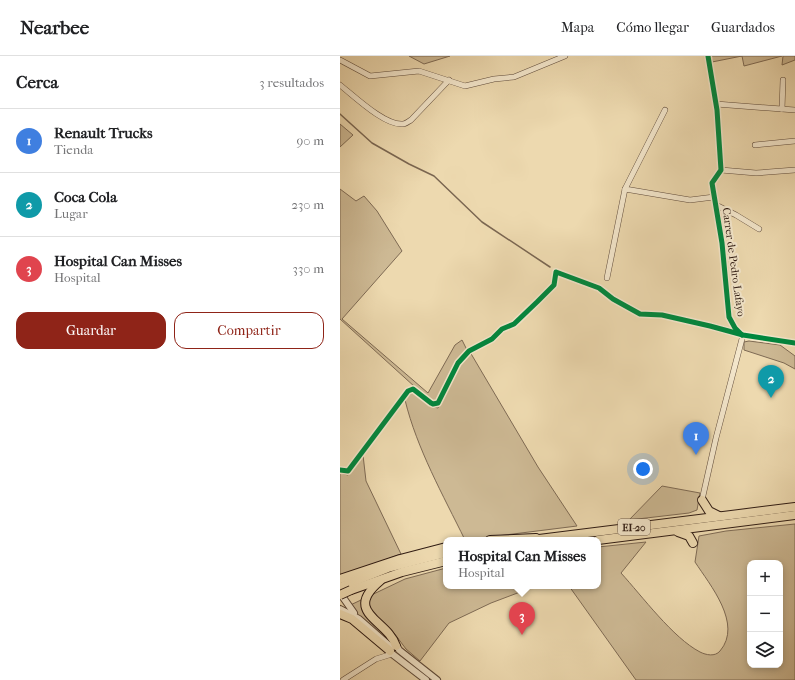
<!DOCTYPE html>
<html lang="es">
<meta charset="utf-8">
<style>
:root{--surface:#fff;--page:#f6f6f6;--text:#202124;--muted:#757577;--line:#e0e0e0;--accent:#8f2418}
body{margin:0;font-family:"IM FELL French Canon",serif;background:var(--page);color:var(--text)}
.controls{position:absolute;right:12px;bottom:12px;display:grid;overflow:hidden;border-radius:8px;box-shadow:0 2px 6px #0003}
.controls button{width:36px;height:36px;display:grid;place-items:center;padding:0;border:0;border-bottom:1px solid var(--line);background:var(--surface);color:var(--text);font:20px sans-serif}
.you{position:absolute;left:303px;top:413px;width:14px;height:14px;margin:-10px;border:3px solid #fff;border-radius:50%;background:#1a73e8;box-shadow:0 0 0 6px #1a73e833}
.badge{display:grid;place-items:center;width:26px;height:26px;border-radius:50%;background:var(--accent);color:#fff;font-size:13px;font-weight:700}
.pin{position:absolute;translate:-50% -33px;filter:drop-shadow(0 1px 2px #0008)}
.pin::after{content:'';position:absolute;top:21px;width:14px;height:12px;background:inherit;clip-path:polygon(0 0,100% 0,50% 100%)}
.popup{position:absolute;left:103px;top:481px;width:158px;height:52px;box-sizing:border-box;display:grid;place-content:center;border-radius:8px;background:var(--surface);filter:drop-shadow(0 1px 3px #0005);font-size:13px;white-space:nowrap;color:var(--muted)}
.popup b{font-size:15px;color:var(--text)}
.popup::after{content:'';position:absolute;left:50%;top:100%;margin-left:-8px;border:8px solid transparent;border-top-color:var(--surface)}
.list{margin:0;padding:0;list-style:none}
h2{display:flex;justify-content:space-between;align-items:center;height:52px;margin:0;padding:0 16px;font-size:17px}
h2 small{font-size:13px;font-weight:400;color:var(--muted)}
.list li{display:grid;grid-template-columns:26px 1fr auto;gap:12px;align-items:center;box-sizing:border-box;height:64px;padding:0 16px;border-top:1px solid var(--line)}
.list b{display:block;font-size:15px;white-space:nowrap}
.list p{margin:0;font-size:13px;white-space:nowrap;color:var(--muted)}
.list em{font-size:13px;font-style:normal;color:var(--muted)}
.actions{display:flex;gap:8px;padding:12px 16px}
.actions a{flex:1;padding:9px 0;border:1px solid var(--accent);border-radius:12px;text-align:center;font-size:14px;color:var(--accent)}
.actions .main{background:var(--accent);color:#fff}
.icon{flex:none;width:22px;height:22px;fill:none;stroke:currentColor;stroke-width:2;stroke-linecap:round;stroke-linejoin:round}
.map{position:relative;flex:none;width:455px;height:624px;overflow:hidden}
header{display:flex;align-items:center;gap:24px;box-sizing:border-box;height:56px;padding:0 20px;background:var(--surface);border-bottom:1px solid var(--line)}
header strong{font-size:19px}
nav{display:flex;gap:22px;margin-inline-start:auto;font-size:14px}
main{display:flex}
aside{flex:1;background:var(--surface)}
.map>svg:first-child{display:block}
</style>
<header>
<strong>Nearbee</strong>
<nav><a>Mapa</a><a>Cómo llegar</a><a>Guardados</a></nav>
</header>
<main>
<aside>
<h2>Cerca<small>3 resultados</small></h2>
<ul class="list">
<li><span class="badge" style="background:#3f7fe0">1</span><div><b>Renault Trucks</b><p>Tienda</p></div><em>90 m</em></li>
<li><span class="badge" style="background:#0f9aa8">2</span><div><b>Coca Cola</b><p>Lugar</p></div><em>230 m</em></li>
<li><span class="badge" style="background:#e0444e">3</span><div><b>Hospital Can Misses</b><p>Hospital</p></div><em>330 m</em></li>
</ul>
<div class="actions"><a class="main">Guardar</a><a>Compartir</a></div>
</aside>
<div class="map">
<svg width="455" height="624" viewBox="0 0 455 624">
<rect width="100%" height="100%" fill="#edd9af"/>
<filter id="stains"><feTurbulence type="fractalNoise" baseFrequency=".005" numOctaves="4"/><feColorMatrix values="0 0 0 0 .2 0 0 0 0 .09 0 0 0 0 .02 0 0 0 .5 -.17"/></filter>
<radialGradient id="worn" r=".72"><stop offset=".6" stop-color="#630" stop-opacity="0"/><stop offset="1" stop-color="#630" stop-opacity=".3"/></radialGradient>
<g fill="#cdb994" stroke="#7e6a54" fill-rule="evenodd">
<polygon points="69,0 110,0 84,8"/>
<polygon points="371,0 442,0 404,10 402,0 372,6"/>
<polygon points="443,0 455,0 455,4 442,9"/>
<polygon points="0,68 13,79 0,91"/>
<path d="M0,133L16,145L24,140L37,155L62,195L2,263L88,337L115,289L122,284L127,294C111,308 107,328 96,346L92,345L86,341L0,263Z"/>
<polygon points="409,285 440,289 455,300 455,313 444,307 404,294 404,286"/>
<path d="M130,296L198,411L237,470L125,484C103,439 77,393 65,344L71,337H75L94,351L98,352L114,316Z"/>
<polygon points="23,399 26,425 61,498 0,520 0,417 8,419"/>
<polygon points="322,430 360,437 357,454 349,457 289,464"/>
<path d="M455,468V624H296L229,530H258V491L306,486L281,517C302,540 333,582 360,596C366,599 375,601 380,595C403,568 370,529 355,506L359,480L386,475ZM410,507H440V609H410Z"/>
<polygon points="106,512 106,530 196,530 151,547 109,567 80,605 66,593 54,577 41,590 0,554 65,523"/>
</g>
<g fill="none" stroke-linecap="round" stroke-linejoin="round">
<polyline stroke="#7a6651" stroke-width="1.5" points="0,58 32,87 69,108 94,120 142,166 210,211"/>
<g stroke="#5e4a3a" stroke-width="6">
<g id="minor">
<polyline points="368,0 377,54 381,114 372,127 382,187 389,261 395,272 401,278"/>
<polyline points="0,4 30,20 79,15 125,30 154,23 174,21 225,0"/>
<path d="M0,29C14,40 45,70 63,68C66,68 69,65 71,64L109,24"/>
<polyline points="376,48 455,54"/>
<polyline points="442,53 443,24"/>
<polyline points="325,54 285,133 350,144 374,141"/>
<polyline points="415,89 455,85"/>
<polyline points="381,114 416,117 455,114"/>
<polyline points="376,149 396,159 419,173"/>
<polyline points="267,222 285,133"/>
<polyline points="0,414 8,415 68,335 73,333 91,347 93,348 98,347 118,307 129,295 152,283 162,273 174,268 197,246 214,229 216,216 259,232 273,243 300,258 322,259 370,270 403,279 455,287"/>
<polyline points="362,444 376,382 403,279"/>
<polyline points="3,624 36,603 52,598"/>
</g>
</g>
<g stroke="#5e4a3a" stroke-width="8">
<g id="tertiary">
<polyline points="2,540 14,557"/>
<polyline points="0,553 19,563 51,591"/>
<polyline points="53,590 57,590 59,594 97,624"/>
<polyline points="50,592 51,597 86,624"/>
</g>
</g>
<g stroke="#2f1b13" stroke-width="10">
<g id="trunk">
<polyline points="362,444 369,455 379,460"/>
<polyline points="338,476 349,480 353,487"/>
<polyline points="150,484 196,482"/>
<polyline points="191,484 455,451"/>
<polyline points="258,484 455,459"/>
<polyline points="0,523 60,503 106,491"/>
<path d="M40,525C2,557 48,564 56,590"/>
<polyline points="0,531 48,512 106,497"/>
<polyline points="11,534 62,516 106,505"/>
<polyline points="0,558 12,563 50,595"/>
</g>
</g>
<use href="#minor" stroke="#f3e6cb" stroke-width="5"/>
<use href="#tertiary" stroke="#f3e6cb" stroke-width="6"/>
<use href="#trunk" stroke="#edd9af" stroke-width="8"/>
<g stroke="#2f1b13" stroke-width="10" stroke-linecap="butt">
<polyline id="trunk-bridge" points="0,539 11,534"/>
</g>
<use href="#trunk-bridge" stroke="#edd9af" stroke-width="8"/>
<g stroke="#f3e6cb" stroke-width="8">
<g id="cycleway">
<polyline points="368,0 377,54 381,114 372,127 382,187 389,261 395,272 402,279"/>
<polyline points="0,414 8,415 68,335 73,333 91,347 93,348 98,347 118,307 129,295 152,283 162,273 174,268 197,246 214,229 216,216 259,232 273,243 300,258 322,259 370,270 403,279 455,287"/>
</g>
</g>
<use href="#cycleway" stroke="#00873e" stroke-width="5"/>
</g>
<g text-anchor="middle" stroke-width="4" stroke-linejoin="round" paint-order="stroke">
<rect fill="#f3e6cb" stroke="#6a584a" stroke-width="1" x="278" y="463" width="32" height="16" rx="3"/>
<g font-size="10" font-weight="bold" fill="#2f1b13">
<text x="294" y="475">EI-20</text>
</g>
<g font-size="11" fill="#2f1b13" stroke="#f3e6cb">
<text transform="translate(394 206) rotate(82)" y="4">Carrer de Pedro Lafayo</text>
</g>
</g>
<rect width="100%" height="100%" filter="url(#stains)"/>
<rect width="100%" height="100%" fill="url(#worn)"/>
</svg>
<div class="controls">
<button>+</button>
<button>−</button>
<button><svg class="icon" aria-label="layers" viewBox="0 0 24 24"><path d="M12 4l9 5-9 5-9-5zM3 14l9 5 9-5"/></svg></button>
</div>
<div class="you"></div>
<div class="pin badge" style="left:356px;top:399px;background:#3f7fe0">1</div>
<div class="pin badge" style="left:431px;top:342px;background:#0f9aa8">2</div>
<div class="pin badge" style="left:182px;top:579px;background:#e0444e">3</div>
<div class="popup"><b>Hospital Can Misses</b>Hospital</div>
</div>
</main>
